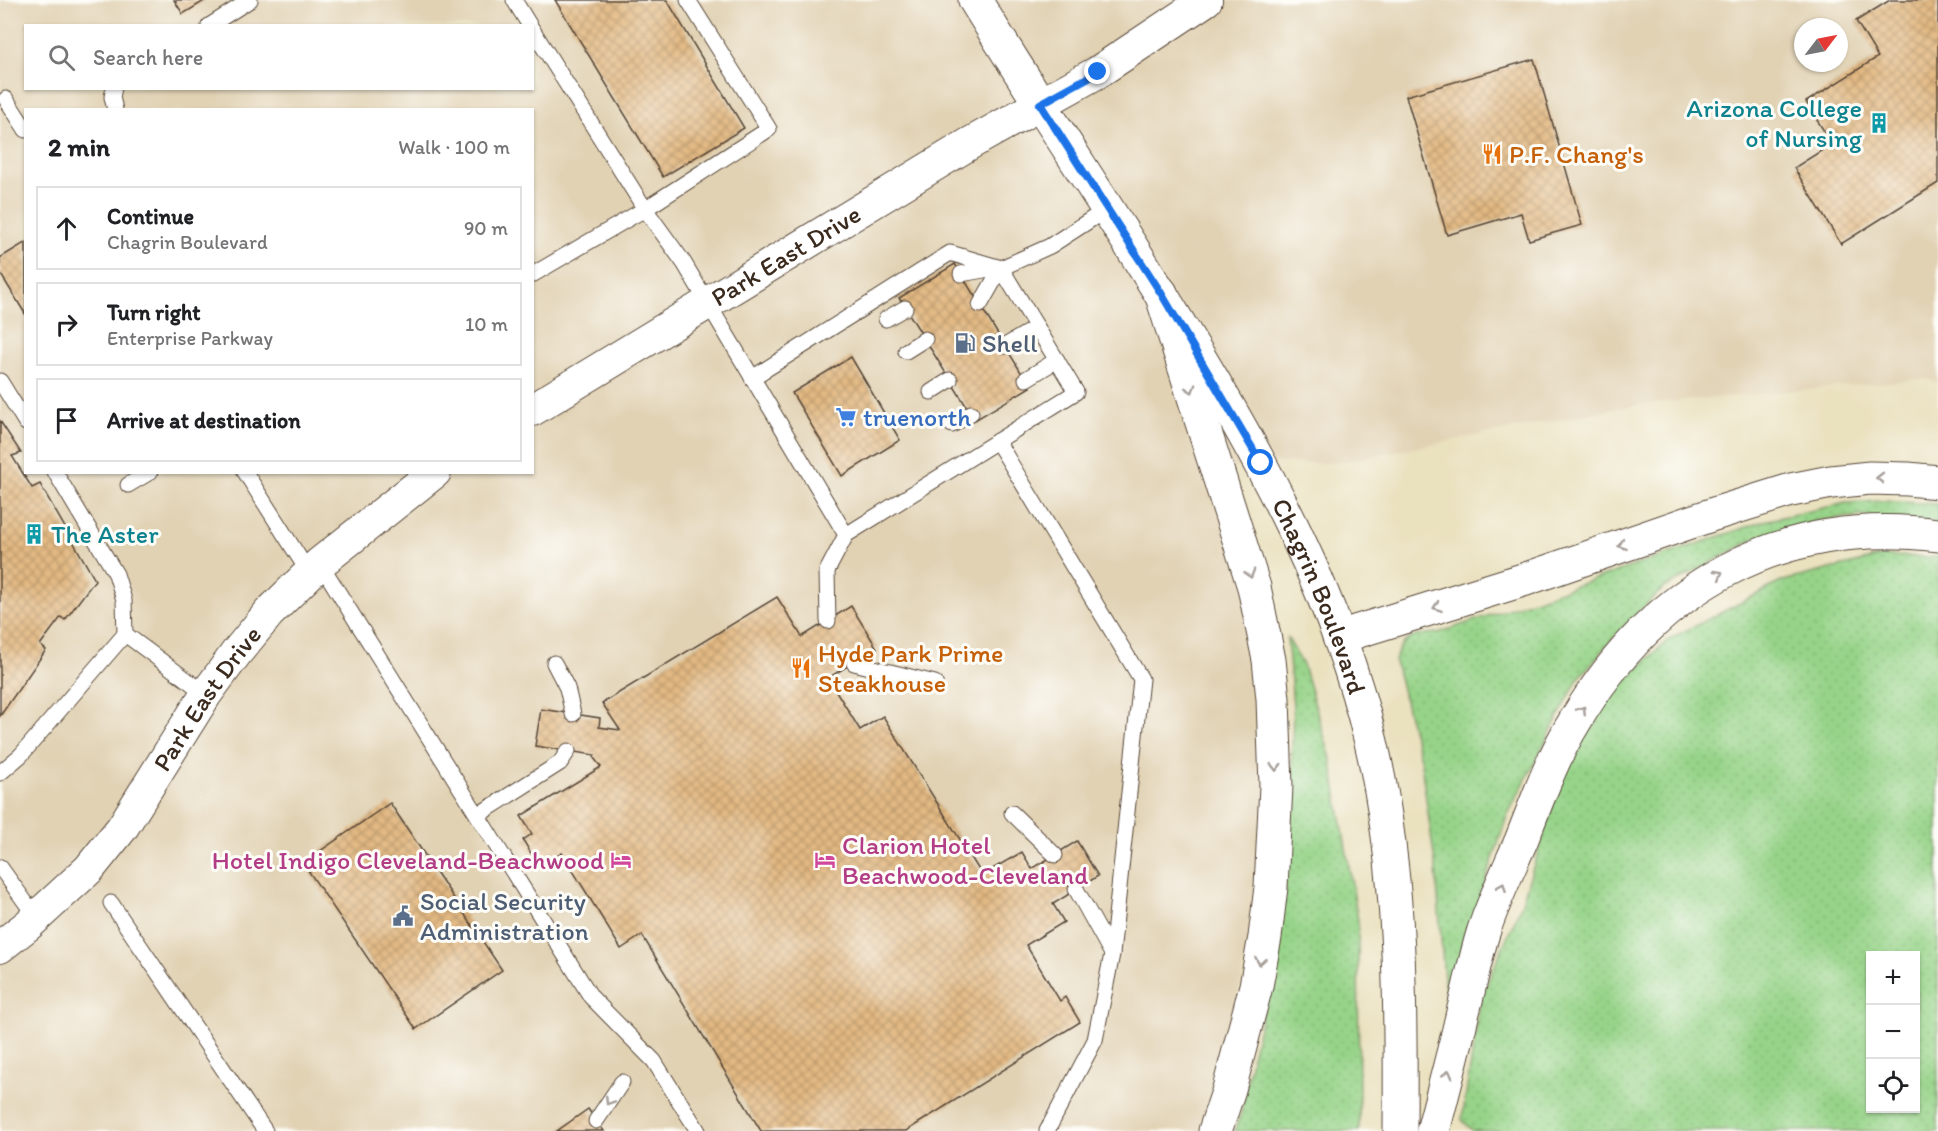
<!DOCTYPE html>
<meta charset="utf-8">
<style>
:root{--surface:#fff;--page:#f6f6f6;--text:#202124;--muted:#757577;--line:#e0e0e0}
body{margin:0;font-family:Itim,sans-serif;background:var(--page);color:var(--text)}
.controls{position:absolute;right:18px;bottom:18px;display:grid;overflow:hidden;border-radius:0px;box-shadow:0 2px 4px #0004}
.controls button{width:54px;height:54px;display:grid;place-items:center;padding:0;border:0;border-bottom:2px solid var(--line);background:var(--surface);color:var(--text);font:30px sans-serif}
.compass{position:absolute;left:1794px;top:18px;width:54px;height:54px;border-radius:50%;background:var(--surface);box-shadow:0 2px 4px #0004;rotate:58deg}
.stop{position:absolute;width:18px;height:18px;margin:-14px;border:4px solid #1a73e8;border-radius:50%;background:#fff}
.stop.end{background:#1a73e8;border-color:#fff;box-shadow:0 2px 6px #0008}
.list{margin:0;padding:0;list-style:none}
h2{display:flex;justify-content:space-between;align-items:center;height:78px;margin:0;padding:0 24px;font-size:26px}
h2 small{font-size:20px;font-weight:400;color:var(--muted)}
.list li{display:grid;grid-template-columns:39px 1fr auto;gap:18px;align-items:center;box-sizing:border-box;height:84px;margin:0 12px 12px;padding:0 12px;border:2px solid var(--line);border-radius:0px}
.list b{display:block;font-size:22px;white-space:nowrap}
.list p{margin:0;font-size:20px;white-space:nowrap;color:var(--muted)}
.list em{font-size:20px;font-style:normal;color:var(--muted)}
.icon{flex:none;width:33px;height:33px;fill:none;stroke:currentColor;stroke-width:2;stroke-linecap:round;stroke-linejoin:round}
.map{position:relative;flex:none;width:1938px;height:1131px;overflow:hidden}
.search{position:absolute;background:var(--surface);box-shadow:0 2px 4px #0004;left:24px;top:24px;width:510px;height:66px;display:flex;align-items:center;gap:15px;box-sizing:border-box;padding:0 21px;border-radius:0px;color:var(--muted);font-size:22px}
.panel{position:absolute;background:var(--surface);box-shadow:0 2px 4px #0004;left:24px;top:108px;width:510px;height:366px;border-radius:0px}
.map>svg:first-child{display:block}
</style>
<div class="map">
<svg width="1938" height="1131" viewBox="0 0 1938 1131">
<defs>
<pattern id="grass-dots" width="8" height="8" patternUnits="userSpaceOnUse" patternTransform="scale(1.5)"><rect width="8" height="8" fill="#97d489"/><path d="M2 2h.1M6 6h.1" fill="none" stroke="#83b676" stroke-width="1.8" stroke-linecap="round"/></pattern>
<pattern id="building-cross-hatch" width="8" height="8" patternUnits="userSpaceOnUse" patternTransform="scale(1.5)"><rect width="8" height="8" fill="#e3b983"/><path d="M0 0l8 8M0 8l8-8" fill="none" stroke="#b9976b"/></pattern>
</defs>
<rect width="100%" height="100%" fill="#fdfcf7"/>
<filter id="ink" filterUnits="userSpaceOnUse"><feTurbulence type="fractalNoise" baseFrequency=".0167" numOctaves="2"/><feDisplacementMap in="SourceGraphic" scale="12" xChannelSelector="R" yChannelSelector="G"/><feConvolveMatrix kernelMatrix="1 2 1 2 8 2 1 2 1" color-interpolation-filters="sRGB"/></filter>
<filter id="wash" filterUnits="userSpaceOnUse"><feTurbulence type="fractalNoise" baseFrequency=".008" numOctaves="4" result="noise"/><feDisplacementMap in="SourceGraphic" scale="24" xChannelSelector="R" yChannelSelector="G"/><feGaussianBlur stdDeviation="1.35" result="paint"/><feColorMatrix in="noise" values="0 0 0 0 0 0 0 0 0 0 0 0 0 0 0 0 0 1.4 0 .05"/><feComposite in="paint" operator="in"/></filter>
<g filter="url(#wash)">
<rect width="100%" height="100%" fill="#eae1bf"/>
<path fill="#e1d2b4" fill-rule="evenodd" d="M0,0H1938V382L1924,379L1636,405L1335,463H1261L1211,473L1269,660L1276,786L1215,1131H0ZM26,26H532V88H26ZM1803,27H1839V63H1803ZM26,110H532V472H26Z"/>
<g fill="url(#grass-dots)" stroke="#697f54" stroke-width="1.5" fill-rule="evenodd">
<path d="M1881,501L1938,504V523L1861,516L1822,520L1756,538L1664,588L1624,626L1578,679L1507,816L1453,981L1445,992L1436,870L1421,763L1395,662C1399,637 1416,634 1438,633L1764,521L1846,503Z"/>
<path d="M1883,556L1938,557V1131H1473L1462,1120L1481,997L1520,908L1566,764L1611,693L1669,639L1783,581ZM1870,956H1916V1108H1870Z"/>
<polygon points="1287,637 1303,665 1331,759 1358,920 1359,1131 1234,1131 1241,1114 1250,1064 1279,946 1291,811 1293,705"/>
</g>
<g id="blocks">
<g fill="url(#building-cross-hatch)">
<polygon points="174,0 206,0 183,14"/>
<polygon points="555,0 667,0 744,128 663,177"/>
<polygon points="1890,0 1938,0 1938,183 1841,244 1794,168 1832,144 1806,102 1878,57 1856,21"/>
<polygon points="1534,59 1582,225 1529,240 1521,213 1447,235 1406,96"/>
<polygon points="26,242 26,315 0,273 0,258"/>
<polygon points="955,264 1030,387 975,420 899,298"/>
<polygon points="851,357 900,440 842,476 792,393"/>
<polygon points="0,421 21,453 12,456 32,488 40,484 95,580 65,620 61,617 40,645 46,650 0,716"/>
<polygon points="777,597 802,637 851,606 877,648 828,678 860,730 883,716 982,875 1022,852 1032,869 1077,841 1098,876 1053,904 1064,922 1026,945 1060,1001 1065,997 1080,1022 906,1131 761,1131 642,935 621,949 562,853 539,867 523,840 532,834 521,816 601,767 594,758 595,755 535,746 541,709 600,718 599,727 620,730 602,703"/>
<polygon points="390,803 502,970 416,1029 303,863"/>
<polygon points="588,1109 604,1131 557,1131"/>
</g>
</g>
</g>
<g filter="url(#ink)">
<use href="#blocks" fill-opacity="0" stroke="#554536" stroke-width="1.5"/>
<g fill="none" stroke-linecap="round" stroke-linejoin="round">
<g stroke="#554536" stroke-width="17">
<g id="service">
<polyline points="514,0 530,26"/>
<polyline points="688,0 769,129 645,209 684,263 846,535"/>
<polyline points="209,26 250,0"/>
<polyline points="532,29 645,209 532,275"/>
<polyline points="114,88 112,97 115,110"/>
<polyline points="6,99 26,130"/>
<polyline points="961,274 995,268"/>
<polyline points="980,305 1001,268"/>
<polyline points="886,319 905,308"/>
<polyline points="1005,346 1037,327"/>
<polyline points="906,351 925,339"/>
<polyline points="752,378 950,253 1001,268"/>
<polyline points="1026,379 1057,360"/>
<polyline points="0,381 26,423"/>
<polyline points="931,392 950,380"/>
<polyline points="952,425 971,413"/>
<polyline points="997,441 1141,679 1112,954 1095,1040 1047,1131"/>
<polyline points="55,472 116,574 124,600 125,634 206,694"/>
<polyline points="245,472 309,573"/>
<polyline points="128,485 150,472"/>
<polyline points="320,563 591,997 654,1061 698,1131"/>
<polyline points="828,621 827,571 846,535 1076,392 1001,268 1050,246 1107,209"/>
<polyline points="554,663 567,688 573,714"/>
<polyline points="854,663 935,683"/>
<polyline points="0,773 21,755 125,634"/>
<polyline points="1012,813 1055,855"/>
<polyline points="478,815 560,763 568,751"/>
<polyline points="0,867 36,917"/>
<polyline points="1076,889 1112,954"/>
<polyline points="111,903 265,1131"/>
<polyline points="596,1121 622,1082"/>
</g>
</g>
<g stroke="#554536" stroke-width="34">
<g id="minor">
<path id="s1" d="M532,410L969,144L1098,72L1206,0"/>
<path id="s2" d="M0,947L28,925L89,869L122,828L206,694L237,652L269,613L320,563L435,472"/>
</g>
</g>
<g stroke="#554536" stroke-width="35">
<g id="primary">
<path id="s3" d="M975,0C1045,115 1121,226 1190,342C1266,467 1337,598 1371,742C1401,869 1401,1001 1400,1131"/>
</g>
</g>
<g stroke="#554536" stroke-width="35">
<g id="motorway">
<polyline points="1161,293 1254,587 1269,660 1273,699 1276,786 1271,887 1265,937 1256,986 1229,1089 1215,1131"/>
<polyline points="1339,637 1526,579 1714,514 1791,490 1831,482 1870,478 1908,479 1938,482"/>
<path d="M1433,1131C1443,1092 1454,1052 1463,1012C1470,986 1475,959 1483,933C1493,902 1508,871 1521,841C1537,801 1552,758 1575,721C1655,586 1780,515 1938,535"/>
</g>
</g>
<use href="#service" stroke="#fff" stroke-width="15"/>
<use href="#minor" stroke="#fff" stroke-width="32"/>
<use href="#primary" stroke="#fff" stroke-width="33"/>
<use href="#motorway" stroke="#fff" stroke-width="33"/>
</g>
<defs><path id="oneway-chevron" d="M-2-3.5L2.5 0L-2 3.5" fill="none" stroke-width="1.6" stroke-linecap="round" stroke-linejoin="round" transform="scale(1.5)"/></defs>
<g stroke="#a79f9a">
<use href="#oneway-chevron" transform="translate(1191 389) rotate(73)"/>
<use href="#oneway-chevron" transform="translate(1880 478) rotate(-180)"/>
<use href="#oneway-chevron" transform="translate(1622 545) rotate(161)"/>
<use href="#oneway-chevron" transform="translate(1250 574) rotate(73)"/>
<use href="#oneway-chevron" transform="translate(1719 574) rotate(-30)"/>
<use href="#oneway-chevron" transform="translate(1437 607) rotate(161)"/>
<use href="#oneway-chevron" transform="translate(1582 710) rotate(-57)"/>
<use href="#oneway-chevron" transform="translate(1276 767) rotate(90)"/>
<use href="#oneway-chevron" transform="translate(1502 887) rotate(-68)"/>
<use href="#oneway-chevron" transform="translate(1260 961) rotate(100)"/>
<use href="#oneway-chevron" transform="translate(1448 1074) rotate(-75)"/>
<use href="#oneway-chevron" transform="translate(609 1101) rotate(123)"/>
</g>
</g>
<g fill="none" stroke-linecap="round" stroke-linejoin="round" filter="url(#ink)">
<polyline stroke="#1a73e8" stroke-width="8" points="1098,72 1040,104 1161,293 1261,463"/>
</g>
<defs>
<g id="building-bare" transform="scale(1.62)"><path d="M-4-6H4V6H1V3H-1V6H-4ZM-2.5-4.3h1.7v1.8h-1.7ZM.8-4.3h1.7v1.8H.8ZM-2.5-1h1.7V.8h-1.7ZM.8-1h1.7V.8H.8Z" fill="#0f9aa8" stroke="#fdfcf7" stroke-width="2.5" paint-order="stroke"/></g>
<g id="restaurant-bare" transform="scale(1.62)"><path d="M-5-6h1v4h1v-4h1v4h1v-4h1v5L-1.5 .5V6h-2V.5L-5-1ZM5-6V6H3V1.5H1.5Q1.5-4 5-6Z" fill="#e8710a" stroke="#fdfcf7" stroke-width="2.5" paint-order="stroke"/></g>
<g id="fuel-bare" transform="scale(1.62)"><path d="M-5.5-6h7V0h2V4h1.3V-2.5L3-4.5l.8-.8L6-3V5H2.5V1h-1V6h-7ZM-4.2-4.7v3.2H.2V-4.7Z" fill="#5c6f8a" stroke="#fdfcf7" stroke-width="2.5" paint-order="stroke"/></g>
<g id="supermarket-bare" transform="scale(1.62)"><path d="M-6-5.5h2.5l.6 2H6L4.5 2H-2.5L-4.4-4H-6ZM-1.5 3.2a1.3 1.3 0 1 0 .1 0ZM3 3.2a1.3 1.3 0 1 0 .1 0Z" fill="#3f7fe0" stroke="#fdfcf7" stroke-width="2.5" paint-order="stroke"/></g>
<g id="hotel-bare" transform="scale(1.62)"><path d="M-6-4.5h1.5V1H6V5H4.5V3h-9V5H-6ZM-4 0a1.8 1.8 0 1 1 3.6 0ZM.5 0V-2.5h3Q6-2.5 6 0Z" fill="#d1479c" stroke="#fdfcf7" stroke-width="2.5" paint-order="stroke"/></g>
<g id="civic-bare" transform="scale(1.62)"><path d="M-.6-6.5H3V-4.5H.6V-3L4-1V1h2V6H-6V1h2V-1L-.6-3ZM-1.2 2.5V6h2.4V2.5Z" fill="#5c6f8a" stroke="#fdfcf7" stroke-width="2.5" paint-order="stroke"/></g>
</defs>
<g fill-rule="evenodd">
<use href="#building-bare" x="1879" y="123"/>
<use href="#restaurant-bare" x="1492" y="154"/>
<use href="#fuel-bare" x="965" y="343"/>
<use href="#supermarket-bare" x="846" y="417"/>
<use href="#building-bare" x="34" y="534"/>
<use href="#restaurant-bare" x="801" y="668"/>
<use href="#hotel-bare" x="621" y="860"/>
<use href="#hotel-bare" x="825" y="860"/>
<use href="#civic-bare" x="403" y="916"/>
</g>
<g text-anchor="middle" stroke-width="6" stroke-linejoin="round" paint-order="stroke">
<g font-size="26" fill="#0d838f" stroke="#fdfcf7" text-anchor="end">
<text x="1862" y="117">Arizona College<tspan x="1862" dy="30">of Nursing</tspan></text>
<text x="51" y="543" text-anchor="start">The Aster</text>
</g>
<g font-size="26" fill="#c56008" stroke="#fdfcf7" text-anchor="start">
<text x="1509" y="163">P.F. Chang's</text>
<text x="818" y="662">Hyde Park Prime<tspan x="818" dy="30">Steakhouse</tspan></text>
</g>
<g font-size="26" fill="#3b2a1e" stroke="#fdfcf7">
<text dy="9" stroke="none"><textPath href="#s1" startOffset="297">Park East Drive</textPath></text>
<text dy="9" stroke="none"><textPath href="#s3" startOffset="690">Chagrin Boulevard</textPath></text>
<text dy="9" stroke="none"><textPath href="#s2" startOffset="326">Park East Drive</textPath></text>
</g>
<g font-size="26" fill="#4e5e75" stroke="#fdfcf7" text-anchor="start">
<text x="982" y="352">Shell</text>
<text x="420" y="910">Social Security<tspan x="420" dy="30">Administration</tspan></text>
</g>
<g font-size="26" fill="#366cbe" stroke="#fdfcf7" text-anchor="start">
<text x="863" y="426">truenorth</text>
</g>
<g font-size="26" fill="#b23c85" stroke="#fdfcf7" text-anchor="start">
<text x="842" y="854">Clarion Hotel<tspan x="842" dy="30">Beachwood-Cleveland</tspan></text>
<text x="604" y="869" text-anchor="end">Hotel Indigo Cleveland-Beachwood</text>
</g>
</g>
</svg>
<div class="controls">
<button>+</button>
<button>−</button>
<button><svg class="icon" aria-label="locate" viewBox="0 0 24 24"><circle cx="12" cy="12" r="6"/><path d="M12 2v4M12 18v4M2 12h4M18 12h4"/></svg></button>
</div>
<svg class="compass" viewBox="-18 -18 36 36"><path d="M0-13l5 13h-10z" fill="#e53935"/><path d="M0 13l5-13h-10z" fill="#757577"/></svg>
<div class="stop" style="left:1261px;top:463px"></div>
<div class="stop end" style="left:1098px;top:72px"></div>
<div class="search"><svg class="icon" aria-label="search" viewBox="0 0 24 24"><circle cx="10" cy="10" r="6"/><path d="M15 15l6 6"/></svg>Search here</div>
<section class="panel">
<h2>2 min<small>Walk · 100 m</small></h2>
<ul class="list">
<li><svg class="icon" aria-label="ahead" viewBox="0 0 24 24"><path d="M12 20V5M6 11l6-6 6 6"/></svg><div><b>Continue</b><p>Chagrin Boulevard</p></div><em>90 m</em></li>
<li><svg class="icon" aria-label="right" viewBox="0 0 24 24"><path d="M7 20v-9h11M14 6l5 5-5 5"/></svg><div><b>Turn right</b><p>Enterprise Parkway</p></div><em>10 m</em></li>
<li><svg class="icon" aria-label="arrive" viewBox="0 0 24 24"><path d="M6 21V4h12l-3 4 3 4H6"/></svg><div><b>Arrive at destination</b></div></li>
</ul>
</section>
</div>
